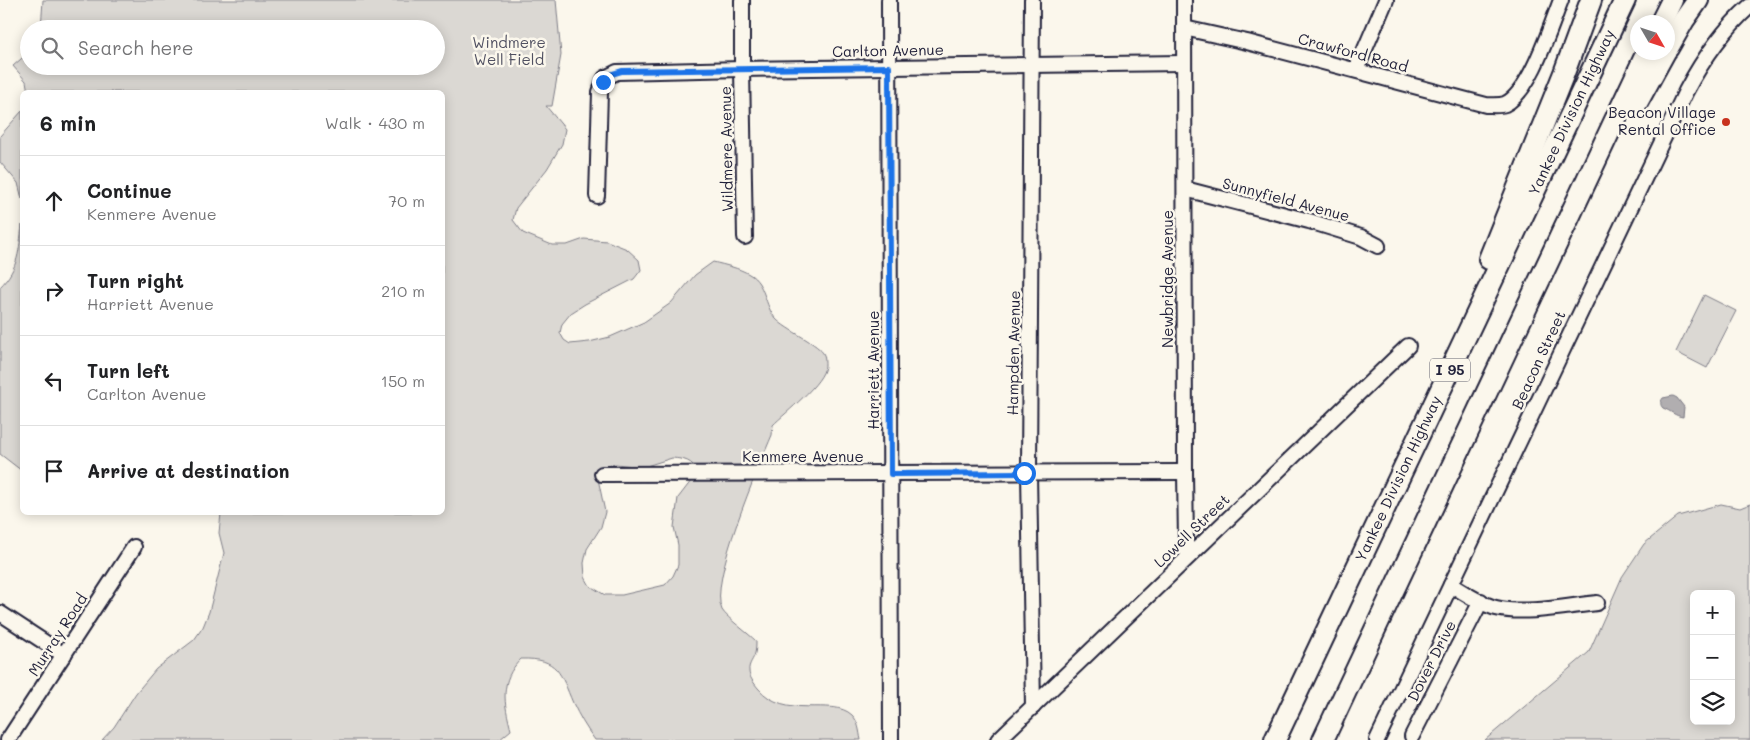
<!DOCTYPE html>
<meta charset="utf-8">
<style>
:root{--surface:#fff;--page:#f6f6f6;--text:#202124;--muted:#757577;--line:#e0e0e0}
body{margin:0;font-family:Mali,sans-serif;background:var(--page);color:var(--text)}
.controls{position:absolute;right:15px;bottom:15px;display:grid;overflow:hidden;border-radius:8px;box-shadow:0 2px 12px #0003}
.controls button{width:45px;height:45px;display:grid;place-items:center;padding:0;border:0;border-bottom:1px solid var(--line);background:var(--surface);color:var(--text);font:25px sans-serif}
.compass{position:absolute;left:1630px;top:15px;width:45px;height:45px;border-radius:50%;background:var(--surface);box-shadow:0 2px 12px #0003;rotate:129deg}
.stop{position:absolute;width:15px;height:15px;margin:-11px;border:4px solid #1a73e8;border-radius:50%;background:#fff}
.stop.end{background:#1a73e8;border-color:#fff;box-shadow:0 1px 5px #0008}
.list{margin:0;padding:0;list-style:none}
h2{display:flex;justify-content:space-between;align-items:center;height:65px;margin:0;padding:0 20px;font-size:21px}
h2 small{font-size:16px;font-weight:400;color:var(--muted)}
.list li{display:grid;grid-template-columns:32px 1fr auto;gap:15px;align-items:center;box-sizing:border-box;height:90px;padding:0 20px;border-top:1px solid var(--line)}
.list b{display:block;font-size:19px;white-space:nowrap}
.list p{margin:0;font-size:16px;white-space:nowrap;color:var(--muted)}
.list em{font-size:16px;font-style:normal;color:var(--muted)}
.icon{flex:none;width:28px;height:28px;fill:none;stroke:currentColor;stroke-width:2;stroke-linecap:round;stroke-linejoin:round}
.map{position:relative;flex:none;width:1750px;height:740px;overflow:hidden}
.search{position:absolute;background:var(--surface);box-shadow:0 2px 12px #0003;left:20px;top:20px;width:425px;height:55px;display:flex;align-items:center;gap:12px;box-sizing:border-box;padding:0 18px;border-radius:28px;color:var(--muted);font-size:19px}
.panel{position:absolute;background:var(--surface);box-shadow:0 2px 12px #0003;left:20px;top:90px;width:425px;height:425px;border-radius:8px}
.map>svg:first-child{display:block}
</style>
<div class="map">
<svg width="1750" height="740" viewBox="0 0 1750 740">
<rect width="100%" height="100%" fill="#fbf7ec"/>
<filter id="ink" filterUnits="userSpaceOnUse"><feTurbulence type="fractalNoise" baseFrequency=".02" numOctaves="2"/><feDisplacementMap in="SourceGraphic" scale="10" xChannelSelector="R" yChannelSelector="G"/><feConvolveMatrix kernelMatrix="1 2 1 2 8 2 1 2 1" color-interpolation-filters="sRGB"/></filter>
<g filter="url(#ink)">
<g fill="#dbd8d3" stroke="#7e7d87" fill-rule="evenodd">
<path d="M43,0H556L561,55L552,106H546L565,129L562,144L547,169L516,208L513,220L523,233L552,245H567L584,239L607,241L627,249L639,260L641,270L634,279L585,304L571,313L562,324L560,333L564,340L570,344L589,342L610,337L644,322L671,303L695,275L713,262C725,265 739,268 749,274C766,283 764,306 776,319C786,330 820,344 824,355C825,357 825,364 825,366C824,383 785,413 773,425L772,435C759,466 708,583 722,610C727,618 748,633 756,641C756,645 756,649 755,653C754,659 748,664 749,671C749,677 754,683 758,688C785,721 832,696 852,715C859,722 859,731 861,740H595C586,728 579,716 573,703C560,673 559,658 521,659C499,681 504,703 511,730L499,740H102L114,727L136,693L156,669L194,640L203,627L209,612L224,553L219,533L221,513L442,512V92H28L26,81L13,66L29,52V66H436V29H41ZM672,458C684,459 692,460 698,472L678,498L674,527L678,545V565L673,576L665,585L622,595H605L590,586L585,577L584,563L587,549L601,527L605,512L597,474L601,467L616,464L643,467Z"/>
<polygon points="22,111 22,199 18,183 0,162 0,136"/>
<path d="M22,225V471L0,454V287C19,268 19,250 22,225Z"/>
<polygon points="1704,295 1736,311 1707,368 1676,352"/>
<path d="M1721,504L1740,508L1750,504V740H1485L1589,652L1622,577L1644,544L1678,516ZM1694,594H1731V721H1694Z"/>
</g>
<path fill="#b1aeb0" stroke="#787681" d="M1673,396L1677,398L1684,407L1683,417C1675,416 1671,411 1663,408C1660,405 1660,402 1663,398Z"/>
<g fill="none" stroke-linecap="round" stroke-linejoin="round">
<g stroke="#22223b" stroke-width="18">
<g id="minor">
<polyline points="742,0 742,69 745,237"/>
<polyline points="889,0 891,740"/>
<polyline points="1032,0 1029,473 1033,707"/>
<polyline points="1184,0 1185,472 1186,543 1188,557"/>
<path d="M1184,28L1247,42L1486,105C1492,105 1499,106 1505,104C1530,93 1551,25 1561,0"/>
<polyline points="1356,70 1386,0"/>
<polyline points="1185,189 1309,221 1361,237 1378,246"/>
<polyline points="597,196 600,92 605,78 617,72 742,69 1183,63"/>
<polyline points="602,474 1185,472"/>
<path d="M1451,585C1465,593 1480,604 1496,608C1524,615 1568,606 1597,603"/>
<polyline points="0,613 64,655"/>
<polyline points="1412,736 1481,601"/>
<polyline points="8,740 134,547"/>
<polyline points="998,740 1408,346"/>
<path d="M1377,740L1686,91C1703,59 1722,31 1750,6"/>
</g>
</g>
<g stroke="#22223b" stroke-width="24">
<g id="highway">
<polyline points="1661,22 1672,0"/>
<polyline points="1668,48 1684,20 1698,0"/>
<polyline points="1637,103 1665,52"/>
<polyline points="1489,259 1564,73 1591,0"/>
<path id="s1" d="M1275,740L1625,0"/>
<polyline points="1323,740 1647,52"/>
</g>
</g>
<use href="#minor" stroke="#fbf7ec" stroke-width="14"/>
<use href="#highway" stroke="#fbf7ec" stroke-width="20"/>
</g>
</g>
<g fill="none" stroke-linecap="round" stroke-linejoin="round" filter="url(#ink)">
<polyline stroke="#1a73e8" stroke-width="6" points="603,82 609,75 622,71 889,67 891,474 1024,473"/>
</g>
<circle fill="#c8321e" stroke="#fbf7ec" stroke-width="2" cx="1726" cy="122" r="5"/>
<g text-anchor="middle" stroke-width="5" stroke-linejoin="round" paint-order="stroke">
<rect fill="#fbf7ec" stroke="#636270" stroke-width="1" x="1430" y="358.5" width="40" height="23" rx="4"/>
<g font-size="14" font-weight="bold" fill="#22223b">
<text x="1450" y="375">I 95</text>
</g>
<g font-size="15" fill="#505061" stroke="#fbf7ec">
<text x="509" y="48">Windmere<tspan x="509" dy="17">Well Field</tspan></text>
</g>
<g font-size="15" fill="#22223b" stroke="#fbf7ec">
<text transform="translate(888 51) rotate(-1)" y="5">Carlton Avenue</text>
<text transform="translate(1353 53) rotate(15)" y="5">Crawford Road</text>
<text dy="5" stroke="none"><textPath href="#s1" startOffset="694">Yankee Division Highway</textPath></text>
<text transform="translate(727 149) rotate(-91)" y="5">Wildmere Avenue</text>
<text transform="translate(1286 200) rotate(15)" y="5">Sunnyfield Avenue</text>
<text transform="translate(1168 279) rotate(-90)" y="5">Newbridge Avenue</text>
<text transform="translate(1014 353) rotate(-89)" y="5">Hampden Avenue</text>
<text transform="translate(1539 360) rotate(-65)" y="5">Beacon Street</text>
<text transform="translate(874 370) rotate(-90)" y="5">Harriett Avenue</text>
<text x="803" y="462">Kenmere Avenue</text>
<text dy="5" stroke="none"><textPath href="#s1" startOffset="289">Yankee Division Highway</textPath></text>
<text transform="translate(1192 531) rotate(-44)" y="5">Lowell Street</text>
<text transform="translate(58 635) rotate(-57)" y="5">Murray Road</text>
<text transform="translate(1432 661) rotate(-63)" y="5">Dover Drive</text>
</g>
<g font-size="15" fill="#22223b" stroke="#fbf7ec" text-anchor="end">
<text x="1716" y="118">Beacon Village<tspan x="1716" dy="17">Rental Office</tspan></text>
</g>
</g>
</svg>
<div class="controls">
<button>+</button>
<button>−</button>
<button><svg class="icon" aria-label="layers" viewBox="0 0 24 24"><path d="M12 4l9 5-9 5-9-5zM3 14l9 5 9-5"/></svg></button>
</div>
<svg class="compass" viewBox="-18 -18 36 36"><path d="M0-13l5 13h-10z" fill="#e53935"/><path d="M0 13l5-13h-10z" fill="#757577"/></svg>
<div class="stop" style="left:1024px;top:473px"></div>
<div class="stop end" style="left:603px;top:82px"></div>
<div class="search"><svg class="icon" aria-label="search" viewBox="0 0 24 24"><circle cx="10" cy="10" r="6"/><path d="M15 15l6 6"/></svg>Search here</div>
<section class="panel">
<h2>6 min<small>Walk · 430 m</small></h2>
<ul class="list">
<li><svg class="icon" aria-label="ahead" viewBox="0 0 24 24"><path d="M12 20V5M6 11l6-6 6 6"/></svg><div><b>Continue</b><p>Kenmere Avenue</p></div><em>70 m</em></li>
<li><svg class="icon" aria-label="right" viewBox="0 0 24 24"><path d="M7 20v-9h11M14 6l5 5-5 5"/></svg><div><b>Turn right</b><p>Harriett Avenue</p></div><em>210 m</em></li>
<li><svg class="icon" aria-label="left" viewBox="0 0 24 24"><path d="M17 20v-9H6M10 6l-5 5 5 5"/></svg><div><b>Turn left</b><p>Carlton Avenue</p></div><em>150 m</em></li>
<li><svg class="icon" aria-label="arrive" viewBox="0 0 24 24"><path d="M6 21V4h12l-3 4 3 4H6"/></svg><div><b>Arrive at destination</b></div></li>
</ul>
</section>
</div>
